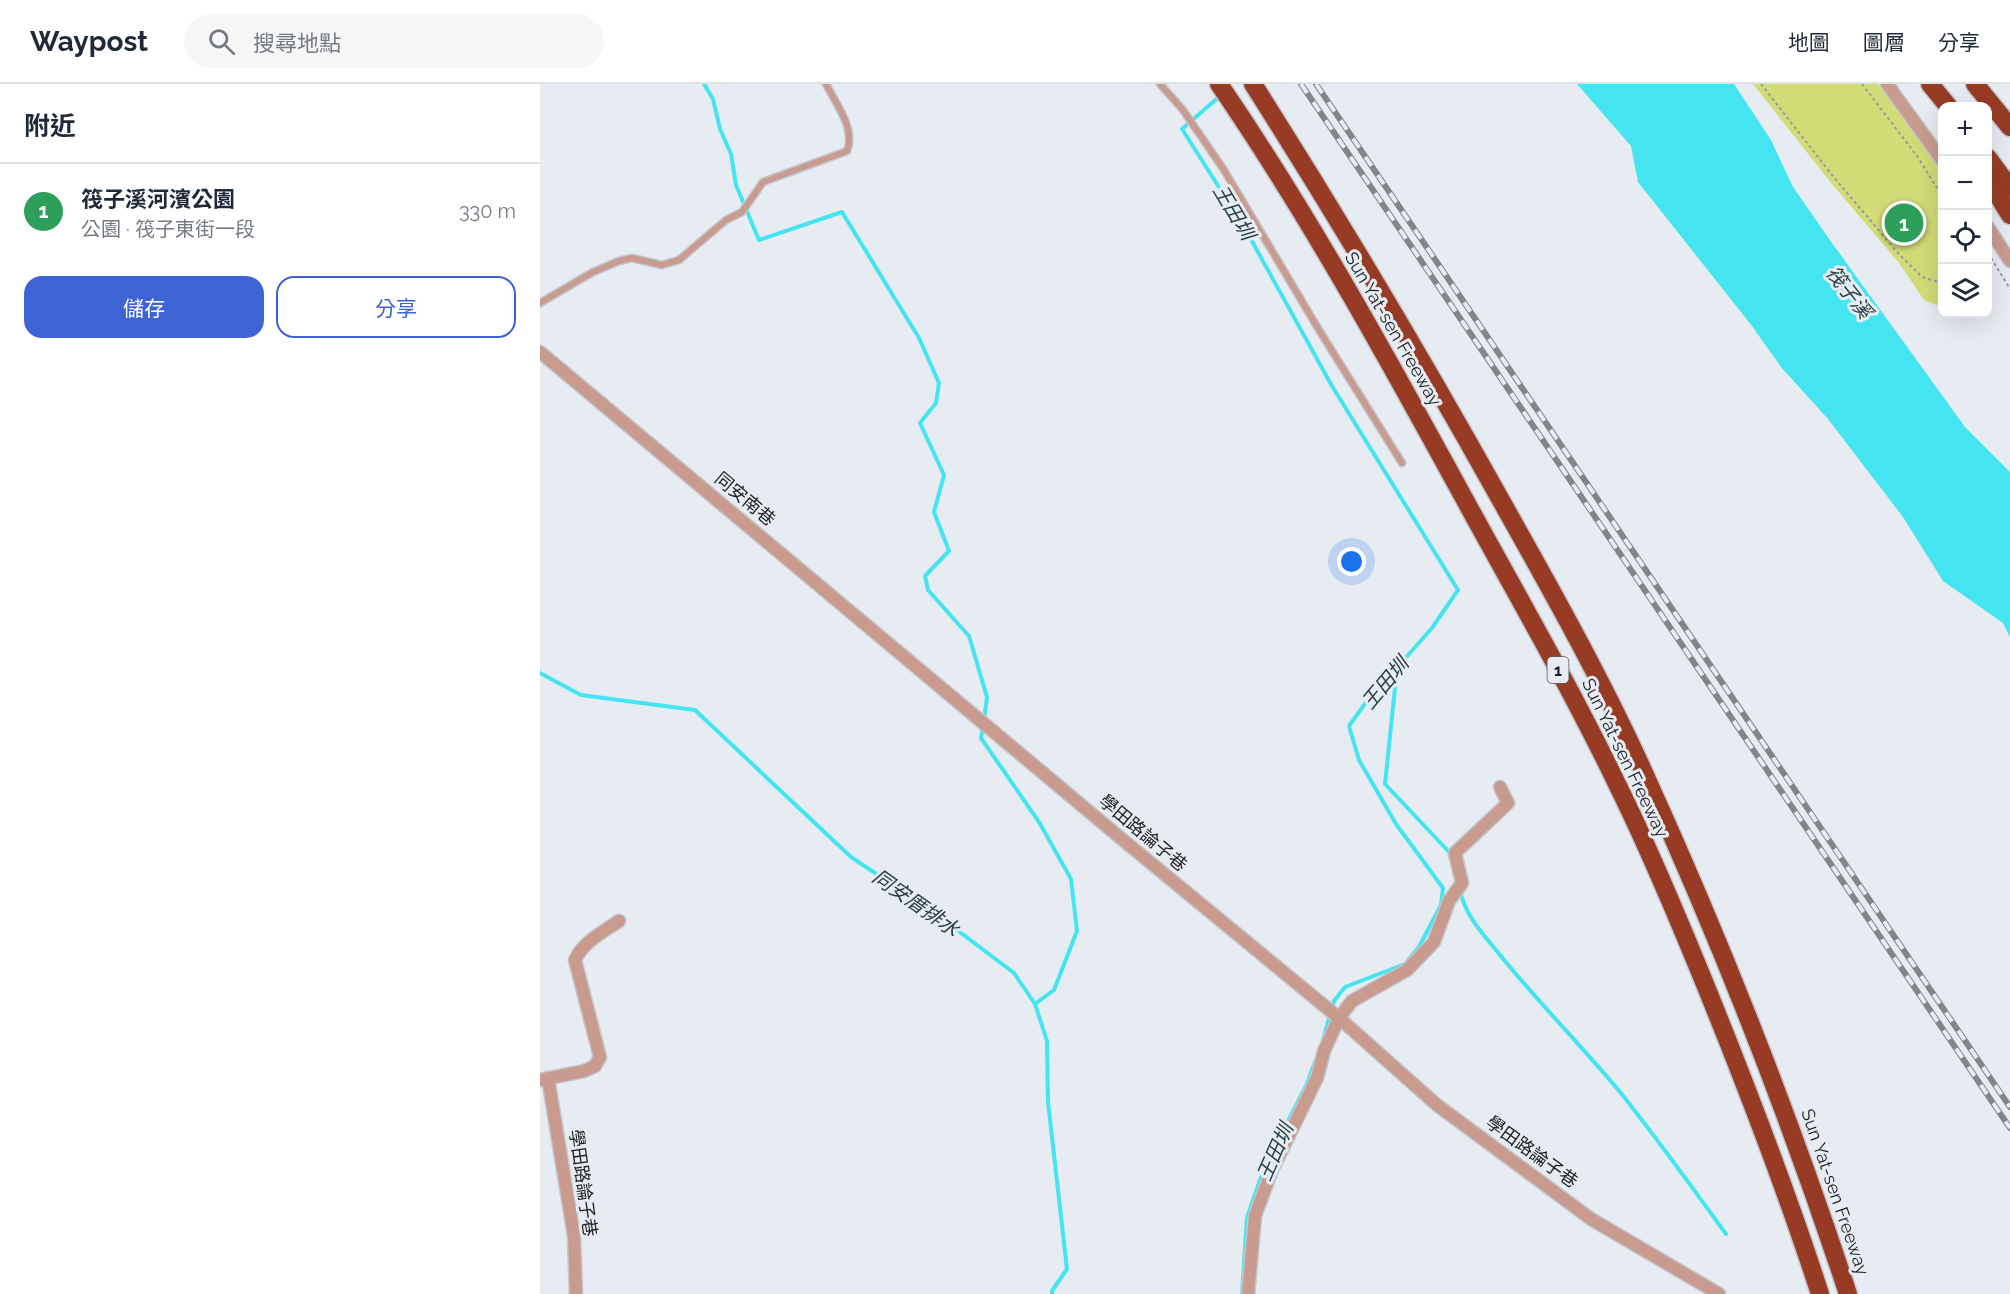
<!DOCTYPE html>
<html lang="zh-TW">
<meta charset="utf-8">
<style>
:root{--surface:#fff;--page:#f6f6f7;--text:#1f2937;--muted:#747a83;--line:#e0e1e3;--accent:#3e63d5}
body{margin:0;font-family:Raleway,"Noto Sans TC",sans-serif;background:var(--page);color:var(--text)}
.controls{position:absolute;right:18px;top:18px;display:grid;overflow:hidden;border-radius:12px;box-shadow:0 6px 24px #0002}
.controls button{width:54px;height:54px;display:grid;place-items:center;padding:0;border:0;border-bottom:2px solid var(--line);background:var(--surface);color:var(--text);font:30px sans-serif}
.you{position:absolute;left:812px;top:478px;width:21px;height:21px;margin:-15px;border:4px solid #fff;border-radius:50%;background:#1a73e8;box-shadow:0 0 0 9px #1a73e833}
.badge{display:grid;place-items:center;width:39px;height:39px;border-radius:50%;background:var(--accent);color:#fff;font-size:20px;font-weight:700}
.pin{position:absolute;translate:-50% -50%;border:3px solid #fff;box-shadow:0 2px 6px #0006}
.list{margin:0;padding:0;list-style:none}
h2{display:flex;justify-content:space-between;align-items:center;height:78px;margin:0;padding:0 24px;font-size:26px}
h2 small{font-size:20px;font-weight:400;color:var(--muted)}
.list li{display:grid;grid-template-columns:39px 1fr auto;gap:18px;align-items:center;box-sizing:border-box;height:96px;padding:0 24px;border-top:2px solid var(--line)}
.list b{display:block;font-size:22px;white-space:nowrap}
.list p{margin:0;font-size:20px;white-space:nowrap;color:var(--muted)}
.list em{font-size:20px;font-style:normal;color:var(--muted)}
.actions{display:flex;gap:12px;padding:18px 24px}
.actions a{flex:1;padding:14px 0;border:2px solid var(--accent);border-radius:18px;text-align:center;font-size:21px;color:var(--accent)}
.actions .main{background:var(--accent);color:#fff}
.icon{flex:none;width:33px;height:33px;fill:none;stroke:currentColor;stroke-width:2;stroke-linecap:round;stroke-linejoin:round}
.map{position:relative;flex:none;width:1470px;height:1210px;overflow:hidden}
header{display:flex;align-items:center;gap:36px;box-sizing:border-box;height:84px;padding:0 30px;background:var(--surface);border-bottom:2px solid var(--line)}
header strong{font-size:28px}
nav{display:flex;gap:33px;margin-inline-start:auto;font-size:21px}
.search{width:420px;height:54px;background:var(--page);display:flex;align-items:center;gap:15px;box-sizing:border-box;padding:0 21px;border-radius:33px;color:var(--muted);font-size:22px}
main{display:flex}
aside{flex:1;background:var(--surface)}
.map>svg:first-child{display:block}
</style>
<header>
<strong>Waypost</strong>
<div class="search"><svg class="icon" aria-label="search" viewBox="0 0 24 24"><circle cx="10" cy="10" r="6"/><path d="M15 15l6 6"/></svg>搜尋地點</div>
<nav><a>地圖</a><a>圖層</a><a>分享</a></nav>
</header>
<main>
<aside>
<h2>附近<small></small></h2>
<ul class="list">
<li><span class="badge" style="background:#2e9e5b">1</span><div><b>筏子溪河濱公園</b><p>公園 · 筏子東街一段</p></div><em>330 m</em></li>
</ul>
<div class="actions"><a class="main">儲存</a><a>分享</a></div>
</aside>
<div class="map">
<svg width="1470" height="1210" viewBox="0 0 1470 1210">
<rect width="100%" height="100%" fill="#e7ebf2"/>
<polygon fill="#d2dc77" points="1213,0 1338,0 1402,88 1402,221 1399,222 1384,216 1359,179 1292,100"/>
<polygon fill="#44e4f1" points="1037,0 1194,0 1231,56 1253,103 1292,159 1425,343 1470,388 1470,553 1463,539 1403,497 1363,433 1288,335 1241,283 1212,242 1098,98 1091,62"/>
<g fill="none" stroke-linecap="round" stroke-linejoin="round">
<g stroke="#44e4f1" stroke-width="4">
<polyline points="164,0 173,15 180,45 191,70 196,101 219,156 302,128 379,254 399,299 396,319 380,339 404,391 394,428 409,467 385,492 388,506 429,552 447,613 444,636"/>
<polyline points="680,12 642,45 703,141 792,302 918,506 892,544 824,621 809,642 819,676 856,740 903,804 901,821 879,863 865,880 805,903 794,917 783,956"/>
<polyline points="857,585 845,700 911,770"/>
<polyline points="0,589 41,611 155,626 311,773 392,827 474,889 495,920 507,957 508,1018 527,1185 512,1207 512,1210"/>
<polyline points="443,643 441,654 499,738 531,795 537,847 514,906 495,920"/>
<path d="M920,806C925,832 944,851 960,871C998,918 1041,961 1080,1008C1117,1054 1151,1102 1186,1150"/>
<polyline points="702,1210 707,1134 720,1096 737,1059 767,1000 776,975"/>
</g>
<g stroke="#c3c6cd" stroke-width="9">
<g id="lane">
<polyline points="620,0 643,26 684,86 779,246 862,379"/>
<path d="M0,219L53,188L79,177L92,174L122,181L139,176L186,136L202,128L223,98L307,67C316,45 296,20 286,0"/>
</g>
</g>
<g stroke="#c3c6cd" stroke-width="15">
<g id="street">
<polyline points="1347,0 1402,76"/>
<polyline points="1448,143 1470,177"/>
<polyline points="0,268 583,756 799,934 897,1021 1051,1135 1179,1210"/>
<polyline points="8,994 34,1152 36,1210"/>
<path d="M0,996L44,987L55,982L60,973L35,876C43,858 63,848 79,837"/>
<polyline points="708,1210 715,1132 732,1086 777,994 784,967 799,934 812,917 867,886 894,858 909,817 922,799 915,769 968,719 960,703"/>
</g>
</g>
<g stroke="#c3c6cd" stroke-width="21">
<g id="highway">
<path d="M679,0C770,133 848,275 925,416C977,511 1032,606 1079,704C1112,771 1141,841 1169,910C1209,1009 1247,1108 1280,1210"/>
<path d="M713,0C800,137 884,278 963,420C1013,509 1063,598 1105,691C1182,860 1250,1034 1308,1210"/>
<polyline points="1390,0 1408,22"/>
<polyline points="1435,0 1470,43"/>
<polyline points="1448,74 1470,104"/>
<polyline points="1448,95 1470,131"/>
</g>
</g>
<g stroke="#979a9f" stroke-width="2" stroke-dasharray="3 3" stroke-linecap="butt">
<polyline points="1221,0 1292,91 1357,168 1382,193 1402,199"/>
<polyline points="1322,0 1377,72 1402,112"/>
<polyline points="1448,169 1470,205"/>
</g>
<use href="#lane" stroke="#c99b8f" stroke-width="6"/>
<use href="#street" stroke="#c99b8f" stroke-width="12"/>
<use href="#highway" stroke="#973b24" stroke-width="18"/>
<g stroke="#82858a" stroke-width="6">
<g id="rail">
<polyline points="761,0 1470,1044"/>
<polyline points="776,0 1470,1023"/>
</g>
</g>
<use href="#rail" stroke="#e7ebf2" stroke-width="4" stroke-dasharray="11" stroke-linecap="butt"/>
</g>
<g text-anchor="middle" stroke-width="6" stroke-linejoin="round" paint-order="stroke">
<rect fill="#e7ebf2" stroke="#5a5c60" stroke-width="1.5" x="1007.5" y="573" width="21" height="26" rx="4.5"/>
<g font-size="16" font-weight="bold" fill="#1e1f22">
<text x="1018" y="592">1</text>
</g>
<g font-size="18" fill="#1e1f22" stroke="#e7ebf2">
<text transform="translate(853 245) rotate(60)" y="6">Sun Yat-sen Freeway</text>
<text transform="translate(205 415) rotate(40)" y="6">同安南巷</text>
<text transform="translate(1085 674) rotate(64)" y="6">Sun Yat-sen Freeway</text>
<text transform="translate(603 749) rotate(40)" y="6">學田路論子巷</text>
<text transform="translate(992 1068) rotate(36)" y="6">學田路論子巷</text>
<text transform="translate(43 1099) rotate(82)" y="6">學田路論子巷</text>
<text transform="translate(1295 1108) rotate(71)" y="6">Sun Yat-sen Freeway</text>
</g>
<g font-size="20" font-style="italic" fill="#284144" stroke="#e7ebf2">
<text transform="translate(694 128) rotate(59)" y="7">王田圳</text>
<text transform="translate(1309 208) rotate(52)" y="7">筏子溪</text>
<text transform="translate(845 599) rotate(-50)" y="7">王田圳</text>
<text transform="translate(376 819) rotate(35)" y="7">同安厝排水</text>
<text transform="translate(735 1068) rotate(-66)" y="7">王田圳</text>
</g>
</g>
</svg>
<div class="controls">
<button>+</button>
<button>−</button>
<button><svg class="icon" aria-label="locate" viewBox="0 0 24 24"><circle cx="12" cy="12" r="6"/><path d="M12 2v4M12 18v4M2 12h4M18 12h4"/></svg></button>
<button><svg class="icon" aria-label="layers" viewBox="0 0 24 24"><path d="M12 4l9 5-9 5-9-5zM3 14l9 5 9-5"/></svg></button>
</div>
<div class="you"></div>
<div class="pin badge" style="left:1364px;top:139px;background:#2e9e5b">1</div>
</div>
</main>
